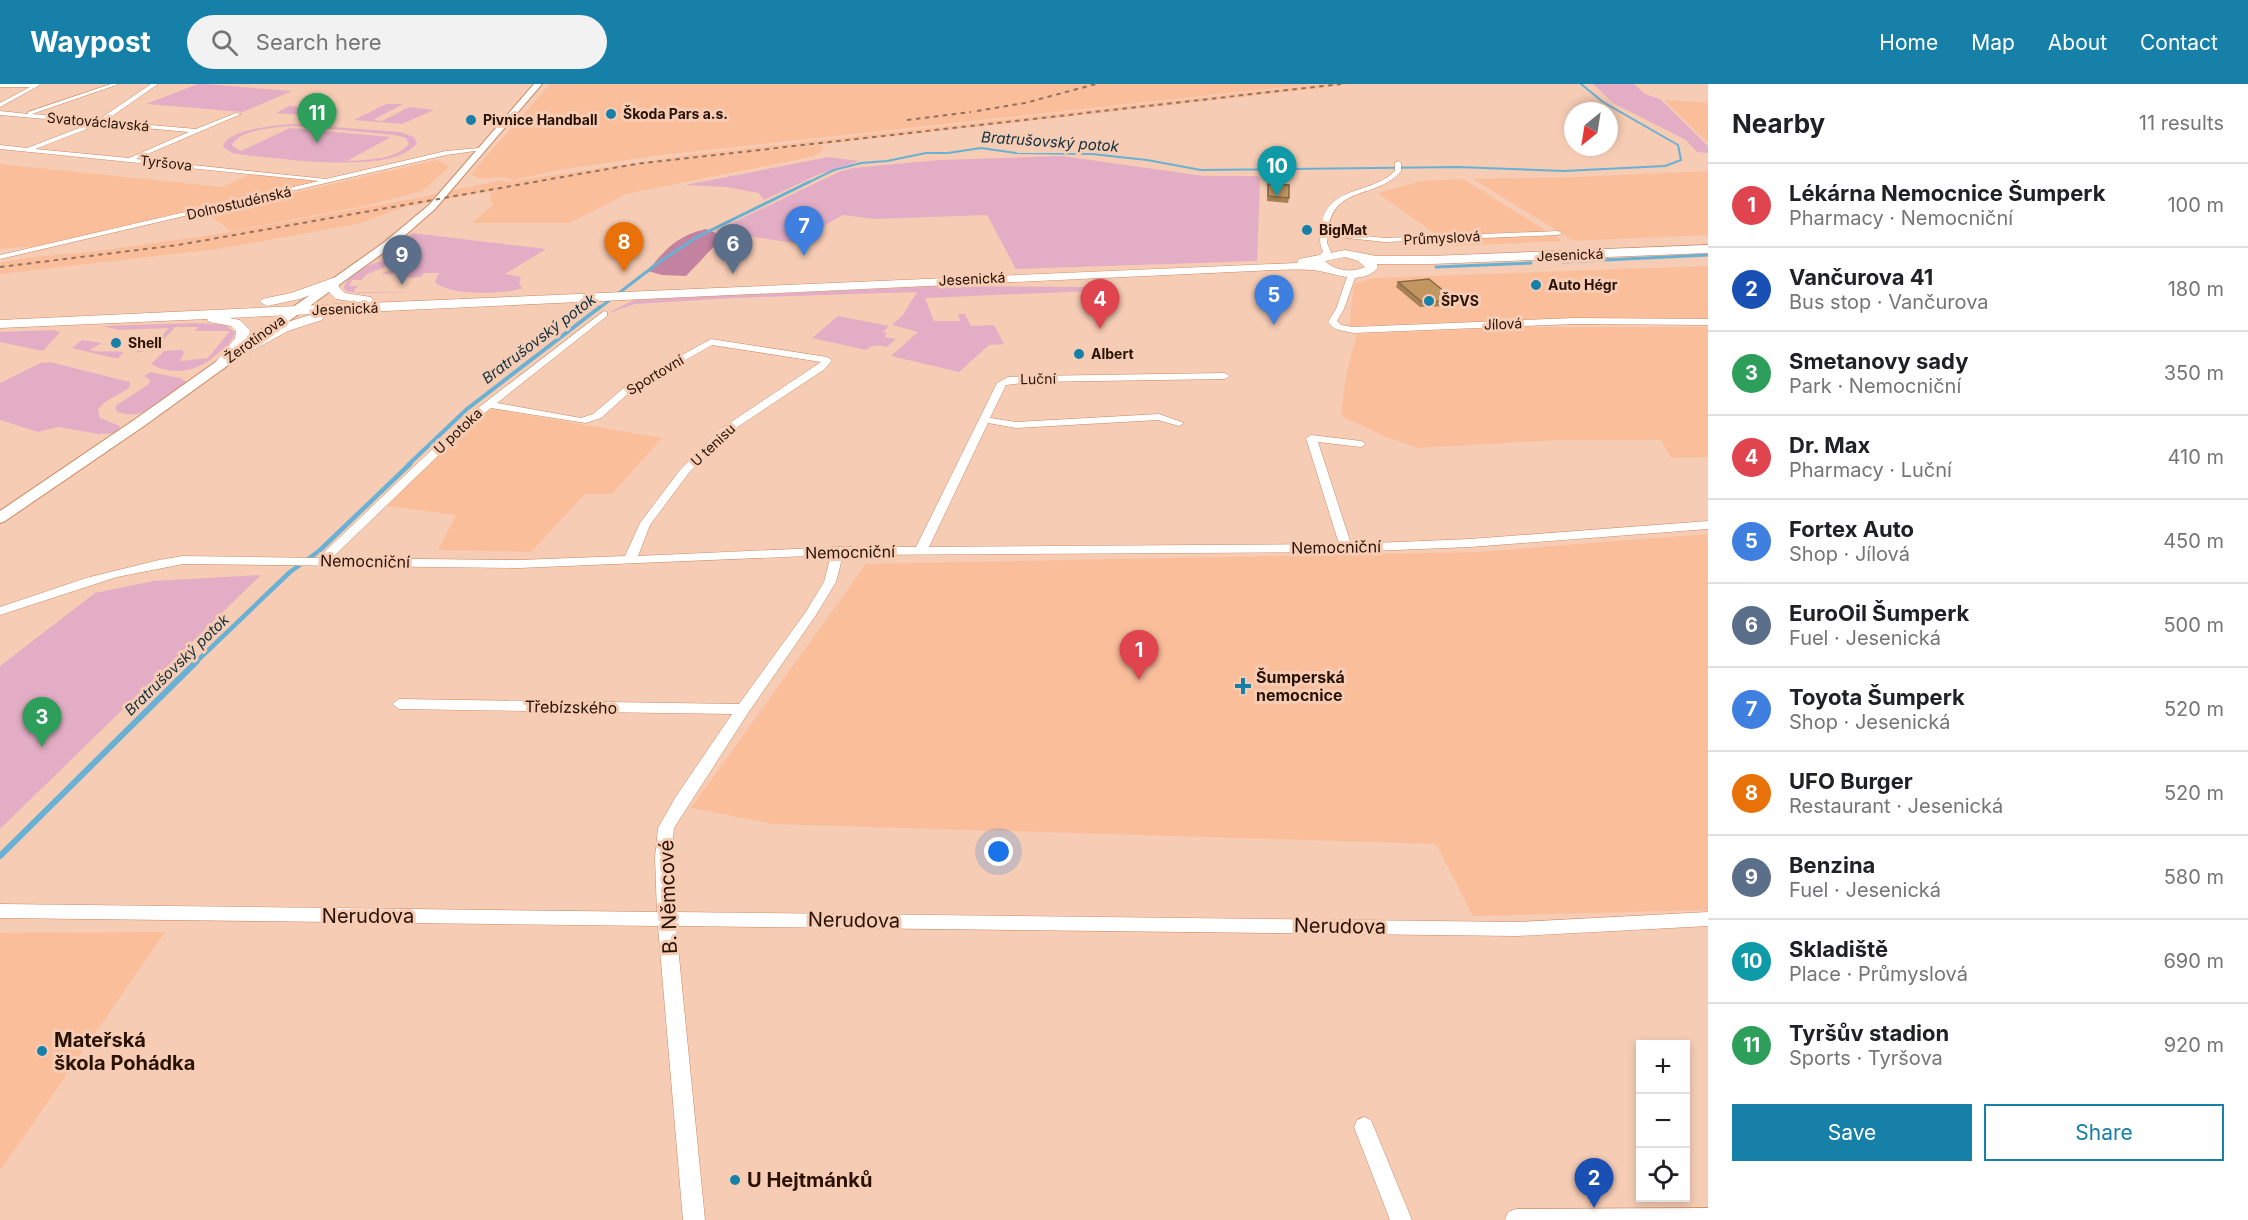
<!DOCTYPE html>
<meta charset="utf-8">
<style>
:root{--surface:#fff;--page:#f2f2f2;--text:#202124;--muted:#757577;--line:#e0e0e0;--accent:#1680a9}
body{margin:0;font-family:Inter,sans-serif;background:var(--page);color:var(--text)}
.controls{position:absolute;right:18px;bottom:18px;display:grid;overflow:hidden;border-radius:0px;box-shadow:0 3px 9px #0003}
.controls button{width:54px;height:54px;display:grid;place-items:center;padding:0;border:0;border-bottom:2px solid var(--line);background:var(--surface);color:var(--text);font:30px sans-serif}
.compass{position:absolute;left:1564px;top:18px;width:54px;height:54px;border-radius:50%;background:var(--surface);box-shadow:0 3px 9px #0003;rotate:210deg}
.you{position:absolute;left:999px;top:768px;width:21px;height:21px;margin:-15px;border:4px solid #fff;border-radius:50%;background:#1a73e8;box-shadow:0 0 0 9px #1a73e833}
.badge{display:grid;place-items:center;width:39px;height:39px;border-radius:50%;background:var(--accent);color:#fff;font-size:20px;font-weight:700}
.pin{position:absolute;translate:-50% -50px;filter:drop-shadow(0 2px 3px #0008)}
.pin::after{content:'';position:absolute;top:32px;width:21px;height:18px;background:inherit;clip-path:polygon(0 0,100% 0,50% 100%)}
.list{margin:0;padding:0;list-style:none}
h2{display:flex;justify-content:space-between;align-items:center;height:78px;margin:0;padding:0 24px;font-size:26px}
h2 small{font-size:20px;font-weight:400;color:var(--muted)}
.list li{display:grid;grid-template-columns:39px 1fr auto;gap:18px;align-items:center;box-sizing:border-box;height:84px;padding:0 24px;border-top:2px solid var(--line)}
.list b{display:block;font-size:22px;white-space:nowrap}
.list p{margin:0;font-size:20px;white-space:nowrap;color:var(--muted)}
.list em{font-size:20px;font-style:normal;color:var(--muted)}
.actions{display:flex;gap:12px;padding:18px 24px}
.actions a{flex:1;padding:14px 0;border:2px solid var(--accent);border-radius:0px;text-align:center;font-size:21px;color:var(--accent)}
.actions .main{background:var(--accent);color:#fff}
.icon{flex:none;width:33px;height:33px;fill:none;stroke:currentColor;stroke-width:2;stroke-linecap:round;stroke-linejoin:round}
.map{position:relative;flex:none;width:1708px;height:1136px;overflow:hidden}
header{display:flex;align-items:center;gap:36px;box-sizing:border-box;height:84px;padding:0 30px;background:var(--accent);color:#fff}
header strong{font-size:28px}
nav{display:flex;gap:33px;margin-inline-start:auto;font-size:21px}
.search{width:420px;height:54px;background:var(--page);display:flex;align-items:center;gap:15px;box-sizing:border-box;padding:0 21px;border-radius:33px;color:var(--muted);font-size:22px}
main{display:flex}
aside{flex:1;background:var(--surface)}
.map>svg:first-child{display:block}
</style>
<header>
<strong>Waypost</strong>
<div class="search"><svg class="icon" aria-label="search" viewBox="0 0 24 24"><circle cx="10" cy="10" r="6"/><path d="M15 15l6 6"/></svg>Search here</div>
<nav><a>Home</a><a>Map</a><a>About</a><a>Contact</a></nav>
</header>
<main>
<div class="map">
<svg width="1708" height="1136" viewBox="0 0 1708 1136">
<rect width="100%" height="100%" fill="#f6ccb4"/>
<g fill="#fbbe9b">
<polygon points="550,0 1312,0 662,71 559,86 513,96 504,93 478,94 471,90"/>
<polygon points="1323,0 1355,0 676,77 820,61 824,64 815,72 626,110 569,139 472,139 494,120 490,118 491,108 479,109 405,123 357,140 218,165 0,190 0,179 25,174 98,167 225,149 417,114 503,96 507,98 696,70"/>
<polygon points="1664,16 1708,19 1708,59"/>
<polygon points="437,76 450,82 422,107 364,122 231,147 206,129"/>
<polygon points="0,80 222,103 250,90 317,97 36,162 0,165"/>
<polygon points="1708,87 1708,151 1574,157 1473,95 1574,93"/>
<polygon points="1463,95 1563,157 1452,162 1378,109 1421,97"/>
<polygon points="1708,182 1708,234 1549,235 1349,242 1354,200 1373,194"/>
<polygon points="1531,243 1708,243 1708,373 1671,374 1661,356 1559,356 1418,364 1384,352 1341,332 1346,291 1357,250"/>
<polygon points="494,325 550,335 662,354 612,410 585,410 531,468 438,466 456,431 387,422 423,385 484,329"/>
<polygon points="1708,450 1708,826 1473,832 1436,760 773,740 691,724 866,480 1477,468"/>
<polygon points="165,848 2,1084 0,1084 0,849"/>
</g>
<g fill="#e3aec5" fill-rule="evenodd">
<polygon points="198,0 205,0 292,7 243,28 146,20"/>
<polygon points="1593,0 1634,0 1645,10 1660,15 1708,62 1708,69 1697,68 1686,56 1613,19"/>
<polygon points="386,20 403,20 373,36 382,37 409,23 434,26 402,40 354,36"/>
<polygon points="289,22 339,26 327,33 276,29"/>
<path d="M294,40L400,48L414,53L417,59C394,92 280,74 244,71L232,69L223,63C226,45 278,41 294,40ZM299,42L395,51L406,54L409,60C396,76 365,76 347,77L391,53L290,44L241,67L232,62C236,45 283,42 299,42Z"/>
<polygon points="1062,72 1204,92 1257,92 1260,95 1257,177 1016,185 987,131 874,135 843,131 794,159 715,147 839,88 853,84 939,76"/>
<polygon points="829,73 859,77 817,91 764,116 759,109 726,103 685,101"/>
<path d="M413,149L546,165L505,190L521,193L519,199L522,204C505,211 452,211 437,200L435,198L439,189H424L421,193L404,194L406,189L381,190L395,184L400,177L386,172V169Z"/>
<path d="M384,177L387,178L385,183L367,190L361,196H352L349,202H358L354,206L355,208L421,209H359L346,207L344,204C347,191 371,178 384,177Z"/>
<polygon points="941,202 1083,203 1101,207 1108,215 1100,216 1092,207 925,214 934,237 960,237 958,230 965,230 971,242 994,241 1004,260 989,261 959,288 891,272 918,248 892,241 903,231 917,208 733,214 635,220 606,230 634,216"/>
<path d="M838,232L889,242L883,248L887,249L885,253L896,255L887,263C879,261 872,260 866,266L812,254Z"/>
<path d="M196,239L225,241L235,248C232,258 225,264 217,270C199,287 174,293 151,280L164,267L182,266L184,270L180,276L182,277L208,274L230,247H195L199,243H175L156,264L136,269L141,264H151L169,244L119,246L102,242Z"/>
<polygon points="52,246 60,248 43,267 0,258 0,248"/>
<path d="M82,256L102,259L89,266C101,269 110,266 124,268L118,274H114L72,264Z"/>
<polygon points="50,278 130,298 129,304 105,318 98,325 100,334 120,342 118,349 98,350 58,343 38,348 0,336 0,299 40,279"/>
<path d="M150,288L180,294L187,298C168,314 145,338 118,328L115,324L117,321L149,300L150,296L144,292Z"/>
<polygon points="261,491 0,745 0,582 95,509 153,497"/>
</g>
<path fill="#c3829f" d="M706,145L724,152L686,192L662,191L648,187C666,164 677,152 706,145Z"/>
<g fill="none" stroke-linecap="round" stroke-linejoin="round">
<polyline stroke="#69b1d4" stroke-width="2" points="805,100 834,86 861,79 887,77 926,69 948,69 981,64 1016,69 1092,70 1147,76 1201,86 1457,83 1564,87 1665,82 1681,76 1678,61 1603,18 1581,0"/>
<g stroke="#69b1d4" stroke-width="3">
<polyline points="1563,178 1708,171"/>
<polyline points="1436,183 1531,179"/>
<polyline points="598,225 658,179 697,153 809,98"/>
</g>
<polyline stroke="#69b1d4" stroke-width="4" points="408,381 467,325 600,223"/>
<polyline stroke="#69b1d4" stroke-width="4.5" points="196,578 290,488 319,467 410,380"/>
<polyline stroke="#69b1d4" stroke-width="6" points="0,772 197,577"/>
<g stroke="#ca8963" stroke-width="1">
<g id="street">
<polygon points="0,0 39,0 40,1 0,23 0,19 30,3 0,3"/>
<path d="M111,0H119L32,30L98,36L151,0H158L105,37L196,45L236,29L241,30L136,75L326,95L446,67L479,64L482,66L446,71L0,175V171L319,97L0,65V61L27,64L92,39L0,31V27L28,30V28ZM100,40L189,48L129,74L35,65Z"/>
<path d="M1398,77L1401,79V87C1377,116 1332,100 1328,148L1385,154L1558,147L1562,149L1558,151L1385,158L1328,152L1327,159L1331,168L1326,174H1320L1319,172L1323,168C1319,159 1320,154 1321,145C1325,100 1370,112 1395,87V79Z"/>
<polygon points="1361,187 1365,189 1355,194 1344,225 1337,237 1341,241 1353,243 1575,234 1708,235 1708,241 1575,240 1353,249 1335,245 1328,238 1336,225 1347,193"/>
<path d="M604,227L607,228V232L497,319L581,334L593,330L626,302L711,255L827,273L832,276L825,285L727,350L688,390L650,441L638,472L838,463H916L997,299L1008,293L1031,292L1225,289L1230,292L1225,295L1031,298L1006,301L990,334L1016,338L1159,330L1184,339L1179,342L1158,336L1016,344L988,339L929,463L1339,460L1306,354L1311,351L1361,357L1366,360L1361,363L1318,358L1351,460L1470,455L1708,437V445L1470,463L1346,468L843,471L836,498L816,531L748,629L674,744L671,773L674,828L1517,838L1708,828V842L1517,852L676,842L705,1136H683L658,842L0,834V820L657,828L655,773L658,744L675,714L732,630L399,625L392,620L399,615L739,620L805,529L824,498L831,471L519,484L183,480L117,493L0,531V523L86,494L159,476L183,472L318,474L465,334ZM712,261L821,278L719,346L680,386L640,439L625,472L519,476L332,474L473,338L491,324L586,339L601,334L632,306Z"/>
<polygon points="1364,1033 1371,1036 1412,1136 1390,1136 1354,1043 1357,1036"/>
<polygon points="1708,1124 1708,1136 1505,1136 1508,1128 1516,1125"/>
</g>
</g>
<g stroke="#ca8963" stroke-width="2">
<polygon id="secondary" points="534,0 542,0 435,125 394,161 144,342 5,437 0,439 0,427 134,336 386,157 429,121"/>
</g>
<g stroke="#ca8963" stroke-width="1">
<path id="primary" d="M1708,161V169L1431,180H1377L1378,184C1359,204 1333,187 1311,186C1292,185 1273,186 1254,187L319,230L324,233L322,236L288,247L221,284L214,280L235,254L236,247L231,242L209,238L207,235L0,244V236L363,219L336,215L326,205L300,215L267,222L260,218L262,215L291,209L333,194L338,195L339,203L345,209L371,213L373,216L369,219L1297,179L1299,175L1345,166L1376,172H1431ZM1345,173L1358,177L1365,183C1352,189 1335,187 1325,177ZM313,230L278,241L245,260L249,255L250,246L240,236L229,234Z"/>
</g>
<use href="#street" fill="#fff" fill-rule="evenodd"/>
<use href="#secondary" fill="#fff" fill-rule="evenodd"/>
<use href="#primary" fill="#fff" fill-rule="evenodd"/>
<g stroke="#92715e" stroke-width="2" stroke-dasharray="4.5 4.5" stroke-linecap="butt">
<polyline points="977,27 1025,19 1096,0"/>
<polyline points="907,36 971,28"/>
<polyline points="0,183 178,161 636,80 1341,0"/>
</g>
</g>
<g fill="#a78153">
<polygon points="1268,100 1289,114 1288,119 1267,117"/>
<polygon points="1398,198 1456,217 1454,222 1420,223 1396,203"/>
</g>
<g fill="#c29660" stroke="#886943" stroke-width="1.5">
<polygon points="1268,100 1289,101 1289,114 1268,112"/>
<polygon points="1429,195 1456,217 1422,218 1398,198"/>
</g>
<g fill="#1680a9" stroke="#f6ccb4" stroke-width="2">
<circle cx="611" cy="30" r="6"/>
<circle cx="471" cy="36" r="6"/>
<circle cx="1307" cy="146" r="6"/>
<circle cx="1536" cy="201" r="6"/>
<circle cx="1429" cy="217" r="6"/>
<circle cx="116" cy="259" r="6"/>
<circle cx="1079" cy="270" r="6"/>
<path d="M1240 593h6v6h6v6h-6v6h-6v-6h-6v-6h6z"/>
<circle cx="42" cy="967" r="6"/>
<circle cx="735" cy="1096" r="6"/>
</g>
<g text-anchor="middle" stroke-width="6" stroke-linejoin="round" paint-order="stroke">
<g font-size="14" font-weight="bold" fill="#291103" stroke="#f6ccb4" text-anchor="start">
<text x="623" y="35">Škoda Pars a.s.</text>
<text x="483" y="41">Pivnice Handball</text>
<text x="1319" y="151">BigMat</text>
<text x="1548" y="206">Auto Hégr</text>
<text x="1441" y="222">ŠPVS</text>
<text x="128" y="264">Shell</text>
<text x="1091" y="275">Albert</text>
</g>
<g font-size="14" fill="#291103" stroke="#f6ccb4">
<text transform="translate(98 38) rotate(5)" y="5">Svatováclavská</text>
<text transform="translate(166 79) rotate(6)" y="5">Tyršova</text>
<text transform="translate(239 119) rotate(-13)" y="5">Dolnostudénská</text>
<text transform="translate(1442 154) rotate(-3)" y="5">Průmyslová</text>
<text transform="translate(1570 171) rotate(-2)" y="5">Jesenická</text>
<text transform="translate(972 195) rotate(-3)" y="5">Jesenická</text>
<text transform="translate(345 225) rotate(-2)" y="5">Jesenická</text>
<text transform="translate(1503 240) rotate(-2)" y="5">Jílová</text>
<text transform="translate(255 255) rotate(-36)" y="5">Žerotínova</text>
<text transform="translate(655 291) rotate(-31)" y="5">Sportovní</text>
<text transform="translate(1038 295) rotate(-1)" y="5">Luční</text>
<text transform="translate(458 347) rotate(-43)" y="5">U potoka</text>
<text transform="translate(713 361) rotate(-43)" y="5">U tenisu</text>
</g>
<g font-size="15" font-style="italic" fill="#0f3140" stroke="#f6ccb4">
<text transform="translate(1050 58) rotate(4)" y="5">Bratrušovský potok</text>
<text transform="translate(539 255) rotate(-37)" y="5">Bratrušovský potok</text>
<text transform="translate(177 581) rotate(-44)" y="5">Bratrušovský potok</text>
</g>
<g font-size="16" fill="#291103" stroke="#f6ccb4">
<text transform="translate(1336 463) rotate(-1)" y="6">Nemocniční</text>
<text transform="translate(850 468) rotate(-1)" y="6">Nemocniční</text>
<text transform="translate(365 477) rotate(1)" y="6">Nemocniční</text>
<text transform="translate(571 623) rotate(1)" y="6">Třebízského</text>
</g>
<g font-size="16" font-weight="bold" fill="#291103" stroke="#f6ccb4" text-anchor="start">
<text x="1256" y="599">Šumperská<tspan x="1256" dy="18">nemocnice</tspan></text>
</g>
<g font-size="20" fill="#291103" stroke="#f6ccb4">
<text transform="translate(668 813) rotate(-92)" y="7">B. Němcové</text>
<text x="368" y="839">Nerudova</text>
<text transform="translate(854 836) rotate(1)" y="7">Nerudova</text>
<text transform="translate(1340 842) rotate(1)" y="7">Nerudova</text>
</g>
<g font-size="20" font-weight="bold" fill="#291103" stroke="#f6ccb4" text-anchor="start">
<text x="54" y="963">Mateřská<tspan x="54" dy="23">škola Pohádka</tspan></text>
<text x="747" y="1103">U Hejtmánků</text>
</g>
</g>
</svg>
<div class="controls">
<button>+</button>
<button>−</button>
<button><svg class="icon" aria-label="locate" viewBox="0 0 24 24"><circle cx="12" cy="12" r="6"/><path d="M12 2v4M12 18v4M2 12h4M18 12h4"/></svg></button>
</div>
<svg class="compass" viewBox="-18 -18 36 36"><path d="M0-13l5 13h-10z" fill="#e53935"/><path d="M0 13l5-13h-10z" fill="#757577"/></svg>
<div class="you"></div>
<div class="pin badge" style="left:1139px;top:596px;background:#e0444e">1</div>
<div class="pin badge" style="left:1594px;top:1124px;background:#1a4fb4">2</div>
<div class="pin badge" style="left:42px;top:663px;background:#2e9e5b">3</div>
<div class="pin badge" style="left:1100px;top:245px;background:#e0444e">4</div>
<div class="pin badge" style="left:1274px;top:241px;background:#3f7fe0">5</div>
<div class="pin badge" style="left:733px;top:190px;background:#5c6f8a">6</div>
<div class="pin badge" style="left:804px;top:172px;background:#3f7fe0">7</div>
<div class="pin badge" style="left:624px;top:188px;background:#e8710a">8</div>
<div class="pin badge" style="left:402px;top:201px;background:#5c6f8a">9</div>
<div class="pin badge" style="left:1277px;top:112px;background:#0f9aa8">10</div>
<div class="pin badge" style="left:317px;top:59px;background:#2e9e5b">11</div>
</div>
<aside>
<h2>Nearby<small>11 results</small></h2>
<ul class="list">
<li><span class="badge" style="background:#e0444e">1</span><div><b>Lékárna Nemocnice Šumperk</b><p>Pharmacy · Nemocniční</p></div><em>100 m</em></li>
<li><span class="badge" style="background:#1a4fb4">2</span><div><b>Vančurova 41</b><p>Bus stop · Vančurova</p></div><em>180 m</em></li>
<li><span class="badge" style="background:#2e9e5b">3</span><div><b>Smetanovy sady</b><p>Park · Nemocniční</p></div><em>350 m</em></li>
<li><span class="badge" style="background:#e0444e">4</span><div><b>Dr. Max</b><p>Pharmacy · Luční</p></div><em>410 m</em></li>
<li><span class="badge" style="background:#3f7fe0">5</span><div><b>Fortex Auto</b><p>Shop · Jílová</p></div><em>450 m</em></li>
<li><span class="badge" style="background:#5c6f8a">6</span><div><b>EuroOil Šumperk</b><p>Fuel · Jesenická</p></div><em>500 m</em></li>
<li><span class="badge" style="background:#3f7fe0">7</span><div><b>Toyota Šumperk</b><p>Shop · Jesenická</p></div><em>520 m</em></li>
<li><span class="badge" style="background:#e8710a">8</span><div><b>UFO Burger</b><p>Restaurant · Jesenická</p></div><em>520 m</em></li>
<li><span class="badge" style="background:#5c6f8a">9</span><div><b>Benzina</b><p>Fuel · Jesenická</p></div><em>580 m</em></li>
<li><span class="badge" style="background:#0f9aa8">10</span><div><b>Skladiště</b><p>Place · Průmyslová</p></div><em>690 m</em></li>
<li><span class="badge" style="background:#2e9e5b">11</span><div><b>Tyršův stadion</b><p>Sports · Tyršova</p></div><em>920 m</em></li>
</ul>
<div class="actions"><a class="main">Save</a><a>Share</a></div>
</aside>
</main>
